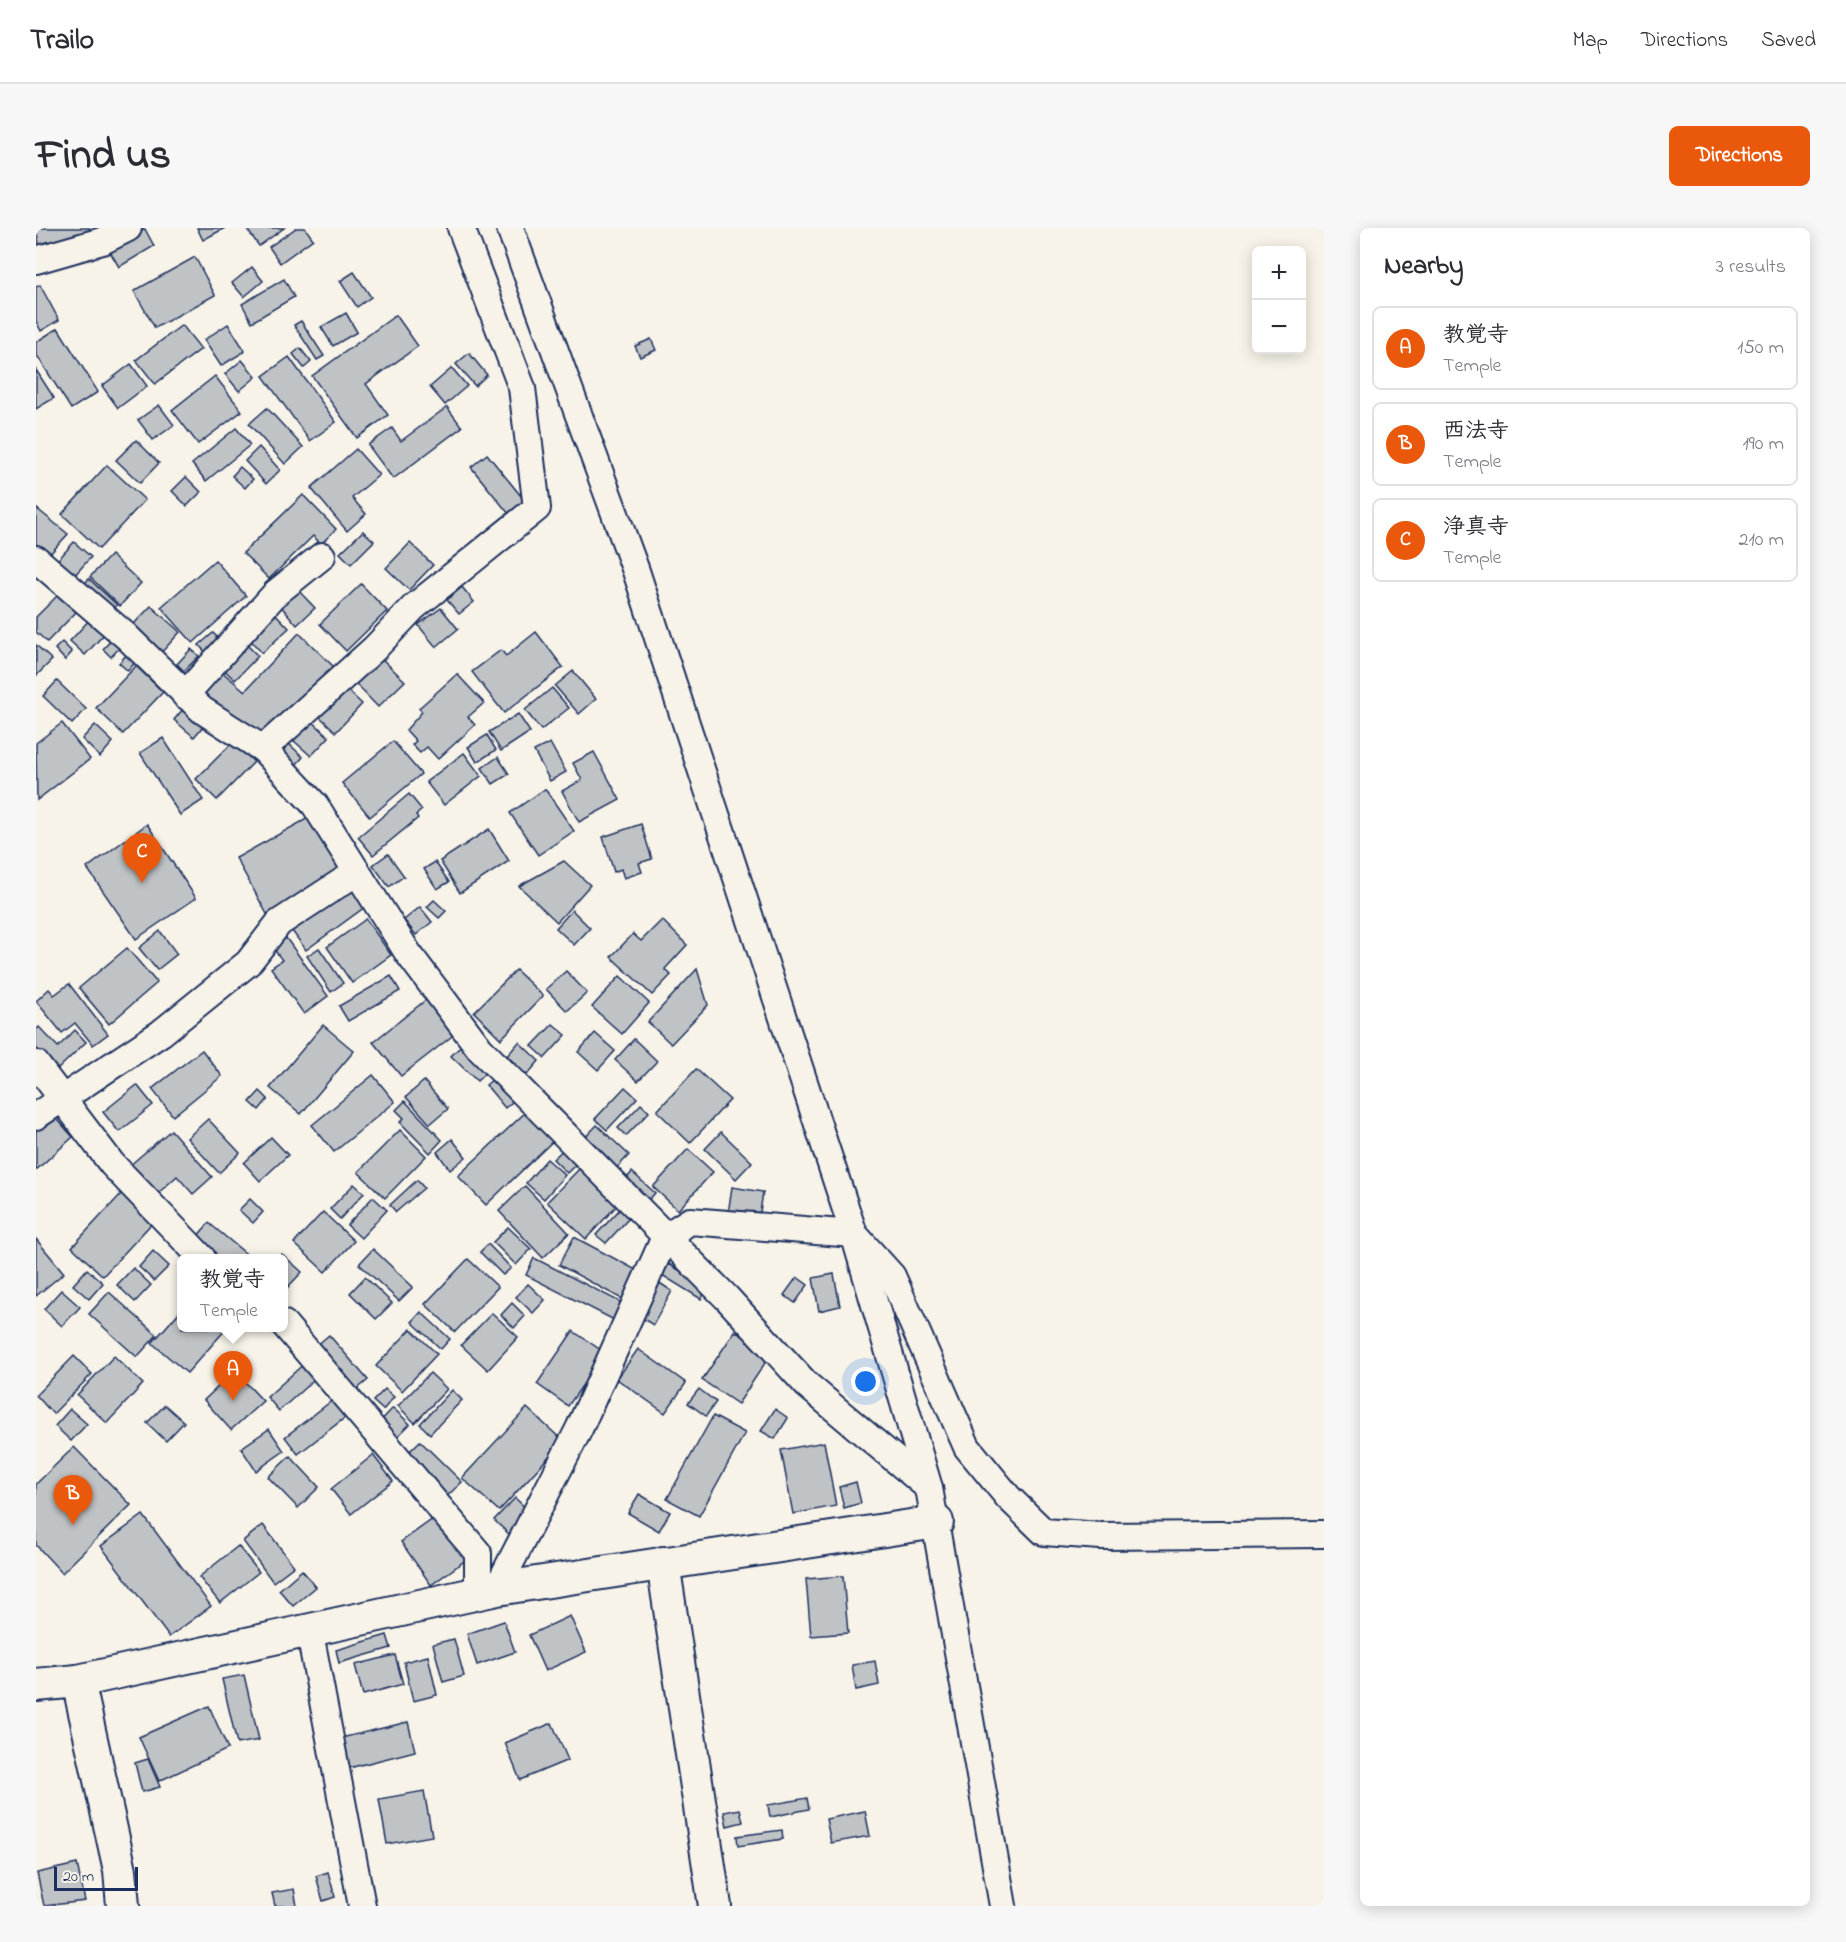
<!DOCTYPE html>
<meta charset="utf-8">
<style>
:root{--surface:#fff;--page:#f7f7f7;--text:#2b2b33;--muted:#7c7c81;--line:#e1e1e2;--accent:#ea580c}
body{margin:0;font-family:"Indie Flower","Klee One",sans-serif;background:var(--page);color:var(--text)}
.controls{position:absolute;right:18px;top:18px;display:grid;overflow:hidden;border-radius:9px;box-shadow:0 3px 15px #0003}
.controls button{width:54px;height:54px;display:grid;place-items:center;padding:0;border:0;border-bottom:2px solid var(--line);background:var(--surface);color:var(--text);font:30px sans-serif}
.scale{position:absolute;left:18px;bottom:15px;width:84px;box-sizing:border-box;padding-left:6px;border:3px solid #1b2f5e;border-top:0;font-size:16px;line-height:21px;white-space:nowrap;color:#1b2f5e;-webkit-text-stroke:4px #f7f3e8;paint-order:stroke}
.you{position:absolute;left:830px;top:1154px;width:21px;height:21px;margin:-15px;border:4px solid #fff;border-radius:50%;background:#1a73e8;box-shadow:0 0 0 9px #1a73e833}
.badge{display:grid;place-items:center;width:39px;height:39px;border-radius:50%;background:var(--accent);color:#fff;font-size:20px;font-weight:700}
.pin{position:absolute;translate:-50% -50px;filter:drop-shadow(0 2px 3px #0008)}
.pin::after{content:'';position:absolute;top:32px;width:21px;height:18px;background:inherit;clip-path:polygon(0 0,100% 0,50% 100%)}
.popup{position:absolute;left:141px;top:1026px;width:111px;height:78px;box-sizing:border-box;display:grid;place-content:center;border-radius:9px;background:var(--surface);filter:drop-shadow(0 2px 4px #0005);font-size:20px;white-space:nowrap;color:var(--muted)}
.popup b{font-size:22px;color:var(--text)}
.popup::after{content:'';position:absolute;left:50%;top:100%;margin-left:-12px;border:12px solid transparent;border-top-color:var(--surface)}
.list{margin:0;padding:0;list-style:none}
h2{display:flex;justify-content:space-between;align-items:center;height:78px;margin:0;padding:0 24px;font-size:26px}
h2 small{font-size:20px;font-weight:400;color:var(--muted)}
.list li{display:grid;grid-template-columns:39px 1fr auto;gap:18px;align-items:center;box-sizing:border-box;height:84px;margin:0 12px 12px;padding:0 12px;border:2px solid var(--line);border-radius:9px}
.list b{display:block;font-size:22px;white-space:nowrap}
.list p{margin:0;font-size:20px;white-space:nowrap;color:var(--muted)}
.list em{font-size:20px;font-style:normal;color:var(--muted)}
.map{position:relative;flex:none;width:1288px;height:1678px;overflow:hidden;border-radius:9px}
header{display:flex;align-items:center;gap:36px;box-sizing:border-box;height:84px;padding:0 30px;background:var(--surface);border-bottom:2px solid var(--line)}
header strong{font-size:28px}
nav{display:flex;gap:33px;margin-inline-start:auto;font-size:21px}
.intro{display:flex;align-items:center;justify-content:space-between;box-sizing:border-box;height:144px;padding:0 36px}
h1{margin:0;font-size:42px}
.button{padding:15px 27px;border-radius:9px;background:var(--accent);color:#fff;font-size:21px;font-weight:700}
main{display:flex;gap:36px;padding:0 36px}
aside{flex:1;background:var(--surface);border-radius:9px;box-shadow:0 3px 15px #0003}
.map>svg:first-child{display:block}
</style>
<header>
<strong>Trailo</strong>
<nav><a>Map</a><a>Directions</a><a>Saved</a></nav>
</header>
<div class="intro"><h1>Find us</h1><a class="button">Directions</a></div>
<main>
<div class="map">
<svg width="1288" height="1678" viewBox="0 0 1288 1678">
<rect width="100%" height="100%" fill="#f7f3e8"/>
<filter id="ink" filterUnits="userSpaceOnUse"><feTurbulence type="fractalNoise" baseFrequency=".0167" numOctaves="2"/><feDisplacementMap in="SourceGraphic" scale="12" xChannelSelector="R" yChannelSelector="G"/><feConvolveMatrix kernelMatrix="1 2 1 2 8 2 1 2 1" color-interpolation-filters="sRGB"/></filter>
<g filter="url(#ink)">
<g fill="#c0c3c5" stroke="#1b2f5e" stroke-width="1.5">
<polygon points="0,0 54,0 55,2 4,21"/>
<polygon points="161,0 189,0 167,12"/>
<polygon points="210,0 248,0 223,18"/>
<polygon points="260,0 269,0 277,11 244,35 233,19"/>
<polygon points="109,1 118,18 83,39 73,22"/>
<polygon points="159,29 179,67 119,100 98,63"/>
<polygon points="216,39 227,53 208,69 196,55"/>
<polygon points="318,44 335,69 321,79 304,53"/>
<polygon points="248,51 258,69 216,94 206,76"/>
<polygon points="4,57 23,92 5,103 0,93 0,59"/>
<polygon points="310,85 321,104 297,118 285,99"/>
<polygon points="360,87 382,118 330,156 352,187 321,210 276,148"/>
<polygon points="265,93 288,128 281,132 258,97"/>
<polygon points="192,96 209,123 185,138 168,112"/>
<polygon points="146,97 165,121 119,156 100,132"/>
<polygon points="22,100 62,164 35,181 0,126 0,114"/>
<polygon points="615,111 620,122 604,129 599,118"/>
<polygon points="264,120 275,134 268,140 257,126"/>
<polygon points="433,125 451,147 439,158 420,136"/>
<polygon points="253,129 300,194 274,213 227,148"/>
<polygon points="206,132 220,149 203,163 189,146"/>
<polygon points="95,136 111,158 82,180 66,158"/>
<polygon points="416,140 431,158 409,177 394,159"/>
<polygon points="0,142 18,170 0,181"/>
<polygon points="179,148 206,183 162,216 136,182"/>
<polygon points="123,177 138,197 117,212 102,192"/>
<polygon points="411,179 426,199 357,251 332,217 356,200 365,213"/>
<polygon points="231,180 267,219 249,236 213,196"/>
<polygon points="200,200 214,217 170,253 156,236"/>
<polygon points="100,212 123,235 104,255 80,232"/>
<polygon points="223,219 244,242 230,256 209,233"/>
<polygon points="320,221 343,247 316,270 330,286 311,303 275,260"/>
<polygon points="451,226 489,273 473,286 435,239"/>
<polygon points="71,237 109,272 63,321 26,286"/>
<polygon points="204,239 217,251 209,260 196,248"/>
<polygon points="150,249 165,264 151,278 136,263"/>
<polygon points="267,267 300,301 285,316 277,308 233,351 207,325"/>
<polygon points="0,280 32,306 13,327 0,316"/>
<polygon points="327,303 338,313 315,336 304,325"/>
<polygon points="38,314 55,329 37,349 20,334"/>
<polygon points="374,315 397,337 373,362 350,340"/>
<polygon points="75,327 105,355 84,378 54,349"/>
<polygon points="179,332 210,368 157,415 125,379"/>
<polygon points="53,351 81,377 70,389 41,363"/>
<polygon points="325,356 351,383 310,423 284,396"/>
<polygon points="426,359 438,374 423,386 411,372"/>
<polygon points="260,360 279,380 261,397 243,376"/>
<polygon points="26,363 44,380 11,414 0,404 0,389"/>
<polygon points="115,378 144,404 124,426 95,399"/>
<polygon points="405,380 422,401 400,419 382,397"/>
<polygon points="235,381 253,400 226,425 208,405"/>
<polygon points="55,390 70,404 49,427 34,413"/>
<polygon points="500,404 527,439 468,485 436,444 465,422 470,428"/>
<polygon points="177,405 184,412 170,425 163,417"/>
<polygon points="263,405 298,439 225,517 161,459 180,439 209,463"/>
<polygon points="80,407 88,415 75,429 67,421"/>
<polygon points="206,412 222,428 199,452 182,436"/>
<polygon points="26,414 36,424 29,432 19,421"/>
<polygon points="0,417 16,432 0,448"/>
<polygon points="155,421 163,428 148,443 141,436"/>
<polygon points="92,425 100,433 92,443 83,435"/>
<polygon points="343,428 369,453 342,479 317,453"/>
<polygon points="100,438 127,464 87,506 60,480"/>
<polygon points="537,443 560,471 543,486 519,458"/>
<polygon points="421,446 448,475 432,489 439,497 402,531 391,519 384,525 376,517 380,513 370,502 386,484 383,480"/>
<polygon points="21,453 50,481 36,496 7,468"/>
<polygon points="309,460 326,476 300,504 283,488"/>
<polygon points="516,460 533,480 505,502 489,482"/>
<polygon points="147,481 168,497 158,509 138,492"/>
<polygon points="482,486 494,504 465,523 453,504"/>
<polygon points="275,492 293,509 275,528 257,512"/>
<polygon points="26,495 54,531 1,572 0,515"/>
<polygon points="59,497 77,514 64,529 46,511"/>
<polygon points="451,507 460,522 441,534 432,519"/>
<polygon points="127,510 167,572 144,587 104,525"/>
<polygon points="357,513 385,546 334,589 306,555"/>
<polygon points="197,514 218,534 181,572 160,551"/>
<polygon points="252,515 267,529 259,538 244,524"/>
<polygon points="514,515 530,544 514,553 498,523"/>
<polygon points="558,524 584,572 543,594 526,563 546,552 537,535"/>
<polygon points="428,525 445,548 408,577 390,554"/>
<polygon points="462,529 473,546 457,556 446,540"/>
<polygon points="509,561 538,603 502,627 474,585"/>
<polygon points="373,566 386,582 380,587 382,590 337,627 322,609"/>
<polygon points="276,588 306,644 231,686 200,630"/>
<polygon points="111,596 160,670 100,711 51,640"/>
<polygon points="605,596 616,631 603,635 606,644 588,650 585,641 578,644 567,609"/>
<polygon points="453,601 473,633 424,665 404,633"/>
<polygon points="352,626 368,648 353,659 337,637"/>
<polygon points="528,633 554,657 521,694 483,658"/>
<polygon points="399,634 413,654 401,661 388,641"/>
<polygon points="319,658 333,676 270,722 256,703"/>
<polygon points="398,672 410,683 403,690 391,679"/>
<polygon points="384,679 396,694 380,707 368,692"/>
<polygon points="536,682 554,700 538,717 520,700"/>
<polygon points="330,691 355,727 316,755 291,719"/>
<polygon points="626,692 651,717 629,741 635,747 616,767 575,729 597,706 605,713"/>
<polygon points="124,703 141,726 121,742 103,720"/>
<polygon points="250,710 292,768 268,786 235,740 246,732 237,720"/>
<polygon points="91,720 121,755 73,796 43,760"/>
<polygon points="283,720 307,755 295,764 271,728"/>
<polygon points="661,741 672,777 635,816 612,794"/>
<polygon points="480,742 507,768 465,811 438,784"/>
<polygon points="530,743 551,765 531,783 510,761"/>
<polygon points="355,748 364,763 312,793 303,778"/>
<polygon points="584,748 613,775 586,806 556,779"/>
<polygon points="33,756 72,806 57,817 39,795 26,805 0,773 13,761 18,767"/>
<polygon points="396,767 424,802 365,848 337,814"/>
<polygon points="517,796 530,807 509,830 496,818"/>
<polygon points="287,797 318,823 265,886 234,860"/>
<polygon points="3,799 22,819 39,802 50,814 21,842 0,820 0,802"/>
<polygon points="559,805 579,823 562,842 542,824"/>
<polygon points="598,811 621,833 602,853 579,832"/>
<polygon points="483,814 503,833 491,847 471,828"/>
<polygon points="426,817 452,842 441,853 415,828"/>
<polygon points="166,822 186,848 137,888 116,861"/>
<polygon points="660,841 694,872 654,915 621,883"/>
<polygon points="463,846 482,869 469,880 450,857"/>
<polygon points="337,847 359,874 298,924 276,897"/>
<polygon points="388,853 412,881 394,896 370,869"/>
<polygon points="101,857 117,877 83,904 67,884"/>
<polygon points="589,859 601,870 571,902 559,891"/>
<polygon points="224,863 232,871 223,882 214,874"/>
<polygon points="369,873 406,912 394,925 364,894 368,890 360,882"/>
<polygon points="605,876 613,884 590,908 582,900"/>
<polygon points="494,880 521,909 450,977 422,948"/>
<polygon points="15,884 37,909 0,942 0,898"/>
<polygon points="172,891 204,925 183,945 151,910"/>
<polygon points="561,897 593,927 574,947 542,917"/>
<polygon points="135,902 176,949 157,966 141,948 119,968 93,938"/>
<polygon points="364,902 390,928 349,970 322,944"/>
<polygon points="685,904 716,934 700,951 669,921"/>
<polygon points="235,909 252,927 224,953 208,935"/>
<polygon points="416,911 430,929 414,942 401,924"/>
<polygon points="529,920 542,934 531,945 517,931"/>
<polygon points="652,921 677,944 642,982 617,959"/>
<polygon points="511,931 529,947 508,971 490,955"/>
<polygon points="545,939 583,975 550,1011 511,974"/>
<polygon points="596,944 619,965 608,977 586,956"/>
<polygon points="381,952 388,960 360,984 354,977"/>
<polygon points="318,956 328,965 304,991 294,981"/>
<polygon points="489,958 533,1005 507,1030 463,983"/>
<polygon points="696,959 727,964 723,991 692,986"/>
<polygon points="86,965 117,994 67,1048 36,1019"/>
<polygon points="337,969 351,982 325,1010 311,997"/>
<polygon points="214,971 227,984 217,995 203,982"/>
<polygon points="584,981 593,990 570,1015 560,1007"/>
<polygon points="287,984 318,1013 289,1044 258,1015"/>
<polygon points="173,995 215,1030 181,1030 159,1011"/>
<polygon points="472,999 495,1021 480,1037 457,1014"/>
<polygon points="538,1009 602,1043 586,1071 523,1037"/>
<polygon points="0,1011 28,1045 0,1068"/>
<polygon points="452,1016 475,1040 467,1047 444,1024"/>
<polygon points="337,1021 377,1059 363,1073 323,1036"/>
<polygon points="117,1023 133,1038 118,1053 103,1039"/>
<polygon points="246,1026 266,1044 251,1060 248,1057 248,1030 242,1030"/>
<polygon points="498,1030 592,1078 584,1095 490,1047"/>
<polygon points="432,1031 462,1059 419,1104 389,1076"/>
<polygon points="633,1036 672,1060 665,1071 626,1047"/>
<polygon points="97,1040 115,1057 99,1074 81,1057"/>
<polygon points="51,1041 67,1055 53,1071 37,1057"/>
<polygon points="798,1046 804,1078 783,1083 777,1050"/>
<polygon points="329,1049 356,1075 340,1091 314,1065"/>
<polygon points="761,1049 772,1057 759,1075 748,1067"/>
<polygon points="622,1054 636,1063 617,1097 603,1088"/>
<polygon points="492,1056 509,1072 497,1085 480,1069"/>
<polygon points="25,1062 44,1079 26,1098 8,1081"/>
<polygon points="73,1064 121,1107 101,1129 53,1086"/>
<polygon points="476,1075 489,1088 478,1100 465,1087"/>
<polygon points="146,1081 146,1100 191,1100 151,1145 116,1115"/>
<polygon points="385,1084 414,1111 405,1121 376,1094"/>
<polygon points="456,1085 482,1109 452,1142 425,1117"/>
<polygon points="375,1101 401,1126 366,1163 340,1138"/>
<polygon points="537,1103 569,1125 532,1178 501,1156"/>
<polygon points="699,1103 735,1126 702,1176 666,1152"/>
<polygon points="293,1107 332,1152 319,1163 280,1118"/>
<polygon points="602,1121 650,1155 629,1185 581,1151"/>
<polygon points="38,1128 56,1146 17,1186 0,1167"/>
<polygon points="78,1128 107,1156 71,1195 41,1167"/>
<polygon points="271,1133 283,1147 243,1183 231,1169"/>
<polygon points="199,1143 227,1173 195,1202 168,1172"/>
<polygon points="394,1145 411,1161 379,1195 362,1178"/>
<polygon points="349,1161 358,1169 347,1182 337,1173"/>
<polygon points="663,1161 680,1174 670,1188 652,1175"/>
<polygon points="416,1162 426,1172 394,1206 384,1196"/>
<polygon points="298,1171 311,1188 262,1226 249,1209"/>
<polygon points="129,1177 148,1194 130,1213 111,1195"/>
<polygon points="357,1180 374,1196 356,1214 340,1198"/>
<polygon points="491,1180 527,1213 463,1283 426,1250"/>
<polygon points="34,1181 51,1196 35,1213 19,1198"/>
<polygon points="739,1181 752,1190 739,1211 725,1203"/>
<polygon points="677,1188 709,1205 663,1288 631,1271"/>
<polygon points="233,1201 248,1223 220,1243 205,1220"/>
<polygon points="384,1213 426,1254 408,1271 367,1230"/>
<polygon points="788,1214 800,1278 757,1286 745,1222"/>
<polygon points="38,1219 95,1277 26,1345 0,1317 0,1256"/>
<polygon points="337,1227 357,1253 315,1286 295,1261"/>
<polygon points="254,1228 283,1259 262,1280 232,1249"/>
<polygon points="820,1254 825,1275 808,1280 803,1259"/>
<polygon points="603,1266 634,1284 623,1303 592,1285"/>
<polygon points="479,1270 497,1287 476,1309 458,1292"/>
<polygon points="107,1287 175,1378 133,1409 65,1318"/>
<polygon points="401,1288 431,1331 395,1357 365,1314"/>
<polygon points="227,1297 258,1338 237,1354 207,1313"/>
<polygon points="202,1318 223,1344 184,1375 163,1349"/>
<polygon points="266,1342 280,1359 257,1378 243,1362"/>
<polygon points="807,1348 812,1405 775,1408 770,1351"/>
<polygon points="534,1388 550,1424 509,1443 493,1407"/>
<polygon points="468,1393 479,1424 441,1437 431,1406"/>
<polygon points="351,1407 355,1420 303,1435 300,1422"/>
<polygon points="418,1411 428,1448 407,1454 397,1416"/>
<polygon points="359,1427 367,1456 327,1467 319,1437"/>
<polygon points="392,1428 401,1467 377,1473 368,1434"/>
<polygon points="839,1433 843,1457 820,1462 816,1437"/>
<polygon points="208,1447 223,1512 201,1516 186,1451"/>
<polygon points="173,1478 192,1521 123,1553 103,1509"/>
<polygon points="372,1494 379,1523 313,1540 305,1510"/>
<polygon points="516,1495 532,1532 484,1552 469,1515"/>
<polygon points="112,1531 124,1559 106,1564 99,1535"/>
<polygon points="388,1563 396,1608 351,1616 343,1571"/>
<polygon points="771,1570 773,1581 734,1589 732,1577"/>
<polygon points="704,1581 707,1594 691,1598 688,1584"/>
<polygon points="829,1583 834,1608 795,1615 790,1591"/>
<polygon points="746,1602 747,1611 702,1618 701,1608"/>
<polygon points="41,1636 49,1673 8,1678 1,1645"/>
<polygon points="292,1644 299,1669 287,1673 280,1648"/>
<polygon points="258,1661 261,1678 239,1678 236,1665"/>
</g>
<g fill="none" stroke-linecap="round" stroke-linejoin="round">
<g stroke="#1b2f5e" stroke-width="30">
<g id="minor">
<polyline points="474,0 600,343 818,1006 893,1260 967,1678"/>
<polyline points="0,32 66,13 92,0"/>
<polyline points="0,331 90,408 166,482 227,521 279,577 372,725 444,821 691,1070 771,1157 893,1260"/>
<polyline points="149,467 240,365 286,328"/>
<polyline points="227,521 338,421 378,379 501,280 486,160 425,0"/>
<polyline points="0,836 76,936 166,1030"/>
<polyline points="0,888 125,805 212,735 243,695 321,644"/>
<polyline points="248,1096 442,1325 442,1365"/>
<polyline points="461,1361 543,1201 629,1009 654,993 818,1006 856,1048 931,1219 972,1269 1008,1304 1065,1308 1288,1306"/>
<polyline points="273,1400 326,1678"/>
</g>
</g>
<g stroke="#1b2f5e" stroke-width="36">
<g id="tertiary">
<polyline points="627,1335 679,1678"/>
<polyline points="42,1453 84,1642 87,1678"/>
<polyline points="0,1457 42,1453 461,1361 901,1294"/>
</g>
</g>
<use href="#minor" stroke="#f7f3e8" stroke-width="26"/>
<use href="#tertiary" stroke="#f7f3e8" stroke-width="32"/>
</g>
</g>
</svg>
<div class="controls">
<button>+</button>
<button>−</button>
</div>
<div class="scale">20 m</div>
<div class="you"></div>
<div class="pin badge" style="left:197px;top:1173px">A</div>
<div class="popup"><b>教覚寺</b>Temple</div>
<div class="pin badge" style="left:37px;top:1297px">B</div>
<div class="pin badge" style="left:106px;top:655px">C</div>
</div>
<aside>
<h2>Nearby<small>3 results</small></h2>
<ul class="list">
<li><span class="badge">A</span><div><b>教覚寺</b><p>Temple</p></div><em>150 m</em></li>
<li><span class="badge">B</span><div><b>西法寺</b><p>Temple</p></div><em>190 m</em></li>
<li><span class="badge">C</span><div><b>浄真寺</b><p>Temple</p></div><em>210 m</em></li>
</ul>
</aside>
</main>
